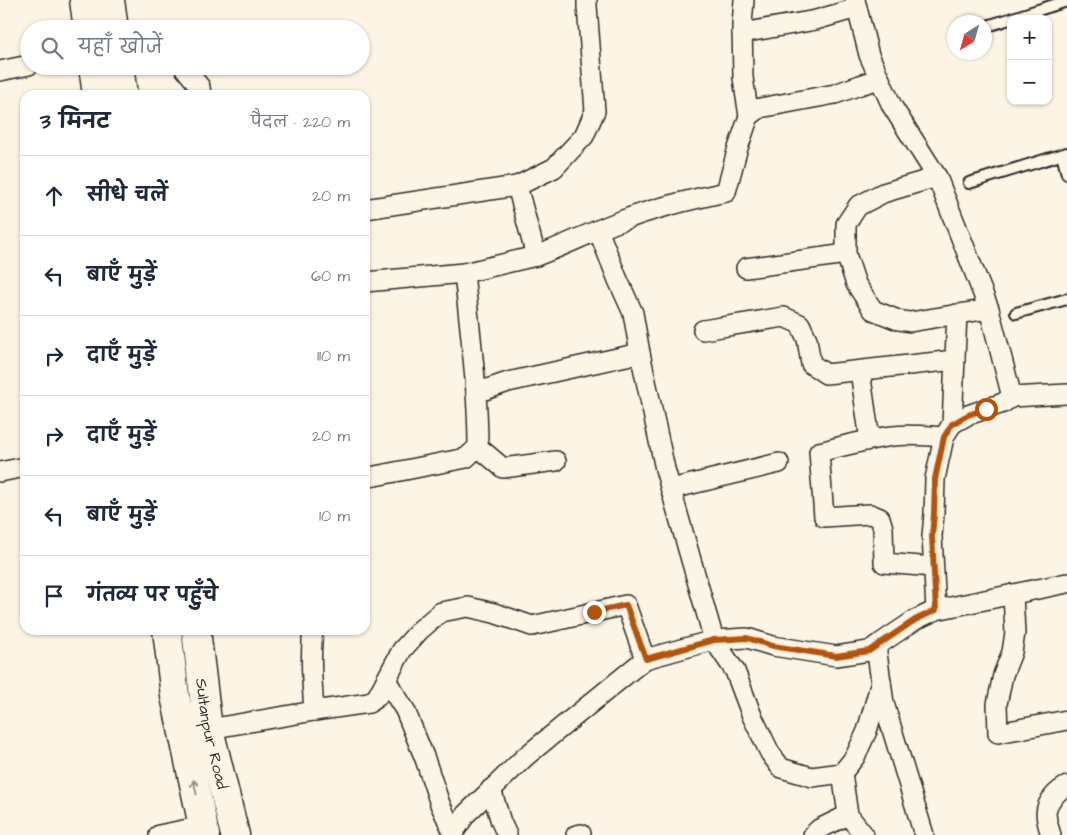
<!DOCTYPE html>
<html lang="hi">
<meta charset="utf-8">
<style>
:root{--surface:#fff;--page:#f2f2f3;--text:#1f2937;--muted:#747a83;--line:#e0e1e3}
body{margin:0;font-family:"Architects Daughter","Playpen Sans Deva",sans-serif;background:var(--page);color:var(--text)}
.controls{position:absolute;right:15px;top:15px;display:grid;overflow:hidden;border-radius:10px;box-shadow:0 1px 4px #0004}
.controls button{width:45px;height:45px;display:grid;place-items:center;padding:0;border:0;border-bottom:1px solid var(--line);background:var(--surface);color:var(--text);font:25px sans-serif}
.compass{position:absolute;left:947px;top:15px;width:45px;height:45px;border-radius:50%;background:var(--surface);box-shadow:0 1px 4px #0004;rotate:217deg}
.stop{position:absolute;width:15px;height:15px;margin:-11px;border:4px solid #b45309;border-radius:50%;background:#fff}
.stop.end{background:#b45309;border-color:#fff;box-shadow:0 1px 5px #0008}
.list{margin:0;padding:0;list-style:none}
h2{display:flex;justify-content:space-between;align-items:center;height:65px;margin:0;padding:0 20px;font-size:21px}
h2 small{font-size:16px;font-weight:400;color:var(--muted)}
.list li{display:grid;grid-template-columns:32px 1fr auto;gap:15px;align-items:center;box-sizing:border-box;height:80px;padding:0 20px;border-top:1px solid var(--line)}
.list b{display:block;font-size:19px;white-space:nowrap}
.list em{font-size:16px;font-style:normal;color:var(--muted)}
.icon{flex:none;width:28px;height:28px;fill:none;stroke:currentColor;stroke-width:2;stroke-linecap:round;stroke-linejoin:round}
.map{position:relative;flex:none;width:1067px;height:835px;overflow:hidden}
.search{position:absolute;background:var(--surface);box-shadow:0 1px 4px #0004;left:20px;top:20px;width:350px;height:55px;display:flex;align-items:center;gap:12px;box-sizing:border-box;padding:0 18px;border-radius:28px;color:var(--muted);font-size:19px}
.panel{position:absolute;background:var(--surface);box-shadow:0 1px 4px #0004;left:20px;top:90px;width:350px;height:545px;border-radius:15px}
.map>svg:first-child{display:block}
</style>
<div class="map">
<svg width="1067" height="835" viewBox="0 0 1067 835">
<rect width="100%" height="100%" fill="#fcf5e5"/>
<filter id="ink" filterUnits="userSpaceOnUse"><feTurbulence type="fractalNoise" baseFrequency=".02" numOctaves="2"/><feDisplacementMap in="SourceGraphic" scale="10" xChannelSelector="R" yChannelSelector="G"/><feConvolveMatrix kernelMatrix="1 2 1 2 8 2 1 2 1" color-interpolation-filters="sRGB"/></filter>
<g filter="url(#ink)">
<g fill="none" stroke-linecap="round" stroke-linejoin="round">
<g stroke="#2b2b2b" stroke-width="14">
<g id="service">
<polyline points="984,27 1067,1"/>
<polyline points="1062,155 1067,174"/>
<polyline points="969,183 1067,153"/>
<polyline points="1016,313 1067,299"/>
</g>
</g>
<g stroke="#2b2b2b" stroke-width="22">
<g id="minor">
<polyline points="855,0 869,55 892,106 937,177 989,309 1012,397 1067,394"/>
<polyline points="742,33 816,20 857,8"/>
<polyline points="183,66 200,87 201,95"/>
<polyline points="0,71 29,65"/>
<polyline points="749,116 760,108 835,94 860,85 879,79"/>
<polyline points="937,177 883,193 858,206 846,224 846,254 856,284 873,310 898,320 910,322 989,309"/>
<path d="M517,186L536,256C564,246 591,232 618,222C654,208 689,200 726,192L737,151L749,116L743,78L742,24L744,0"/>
<polyline points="365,209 517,186 554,168 584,136 595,111 587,6 587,0"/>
<polyline points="598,230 618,280 633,313 640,353 665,469 714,640 735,671 752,716 770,753 781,768 812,777 842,773 855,757 867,731 881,682"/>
<polyline points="746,268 846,254"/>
<polyline points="365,282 464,273"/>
<polyline points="703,330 784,317 800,324 807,339 811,364 826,374 955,360"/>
<polyline points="860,371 870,440"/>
<polyline points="476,393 508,382 640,353"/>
<polyline points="952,424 957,314"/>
<polyline points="478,447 503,468 556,461"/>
<polyline points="0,472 25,467"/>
<path d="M365,478L466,458L478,447C478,389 470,331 464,273L536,256"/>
<polyline points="671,489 779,463"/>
<path d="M933,567L884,563L883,528L880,518L870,514L824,517L819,452C843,446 868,439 893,436C909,434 927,436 944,437"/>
<polyline points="1013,594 1015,633 1012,652 1003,675 997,704 998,733 1067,720"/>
<polyline points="936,610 932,536 934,514 935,479 944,437 952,424 968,415 1003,403 1012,397"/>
<path d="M313,630C310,657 312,684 314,711"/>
<polyline points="876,646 884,703 924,835"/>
<polyline points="386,680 405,710 425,759 440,804 453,832"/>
<polyline points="209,729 314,711 369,703 377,697 402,650 420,630 441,612 468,607 494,613 532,626 626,605 645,659"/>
<polyline points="842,773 848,815 864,835"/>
<polyline points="491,789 501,822 507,835"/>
<polyline points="159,835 203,826"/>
<polyline points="452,835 466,814 525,757 645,659 714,640 747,638 773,646 836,656 869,651 915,620 936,610 1067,583"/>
<polyline points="576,835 581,834"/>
<polyline points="813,835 819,829 848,815"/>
<path d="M1051,835C1046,819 1042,809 1054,796C1058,791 1061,789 1067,786"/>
</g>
</g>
<g stroke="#2b2b2b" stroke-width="31">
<g id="trunk">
<polyline points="84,0 88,29"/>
<polyline points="110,0 114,29"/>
<polyline points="93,66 97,95"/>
<polyline points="119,66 123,95"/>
<polyline points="167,630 175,696 205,835"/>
<path id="s1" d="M196,630L207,721L235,835"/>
</g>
</g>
<use href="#service" stroke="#fcf5e5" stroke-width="10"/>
<use href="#minor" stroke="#fcf5e5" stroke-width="19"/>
<use href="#trunk" stroke="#fcf5e5" stroke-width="28"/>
</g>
<defs><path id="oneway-shaft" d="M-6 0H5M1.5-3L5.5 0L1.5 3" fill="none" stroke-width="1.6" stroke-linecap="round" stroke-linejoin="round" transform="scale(1.25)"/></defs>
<use stroke="#949088" href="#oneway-shaft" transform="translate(195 787) rotate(-102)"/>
</g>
<g fill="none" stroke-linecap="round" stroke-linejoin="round" filter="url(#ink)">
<polyline stroke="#b45309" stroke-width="6" points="594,612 626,605 646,659 714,640 747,638 773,646 836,656 869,651 915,620 936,610 932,536 934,514 935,479 944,437 952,424 968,415 986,409"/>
</g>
<g text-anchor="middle" stroke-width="4" stroke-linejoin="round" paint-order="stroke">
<g font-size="16" fill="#2b2b2b" stroke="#fcf5e5">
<text dy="6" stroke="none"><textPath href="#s1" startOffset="105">Sultanpur Road</textPath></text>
</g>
</g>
</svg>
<div class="controls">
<button>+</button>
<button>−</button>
</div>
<svg class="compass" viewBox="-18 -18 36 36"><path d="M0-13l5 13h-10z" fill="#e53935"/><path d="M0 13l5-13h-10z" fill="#747a83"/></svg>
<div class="stop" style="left:986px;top:409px"></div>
<div class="stop end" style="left:594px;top:612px"></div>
<div class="search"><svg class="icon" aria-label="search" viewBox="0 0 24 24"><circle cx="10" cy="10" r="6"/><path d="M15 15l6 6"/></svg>यहाँ खोजें</div>
<section class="panel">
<h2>3 मिनट<small>पैदल · 220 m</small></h2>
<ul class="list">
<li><svg class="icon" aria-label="ahead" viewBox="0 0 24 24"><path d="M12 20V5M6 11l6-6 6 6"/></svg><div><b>सीधे चलें</b></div><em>20 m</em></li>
<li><svg class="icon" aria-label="left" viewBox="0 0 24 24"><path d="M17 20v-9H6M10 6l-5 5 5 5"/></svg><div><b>बाएँ मुड़ें</b></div><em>60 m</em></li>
<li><svg class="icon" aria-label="right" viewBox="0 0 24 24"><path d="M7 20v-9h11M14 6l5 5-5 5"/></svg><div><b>दाएँ मुड़ें</b></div><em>110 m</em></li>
<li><svg class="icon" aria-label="right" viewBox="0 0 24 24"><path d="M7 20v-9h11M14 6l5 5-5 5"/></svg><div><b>दाएँ मुड़ें</b></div><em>20 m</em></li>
<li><svg class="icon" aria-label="left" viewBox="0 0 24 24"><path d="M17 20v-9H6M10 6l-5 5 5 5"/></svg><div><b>बाएँ मुड़ें</b></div><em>10 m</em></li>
<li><svg class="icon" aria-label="arrive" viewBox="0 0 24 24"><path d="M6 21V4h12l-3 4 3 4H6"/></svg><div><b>गंतव्य पर पहुँचे</b></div></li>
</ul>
</section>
</div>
